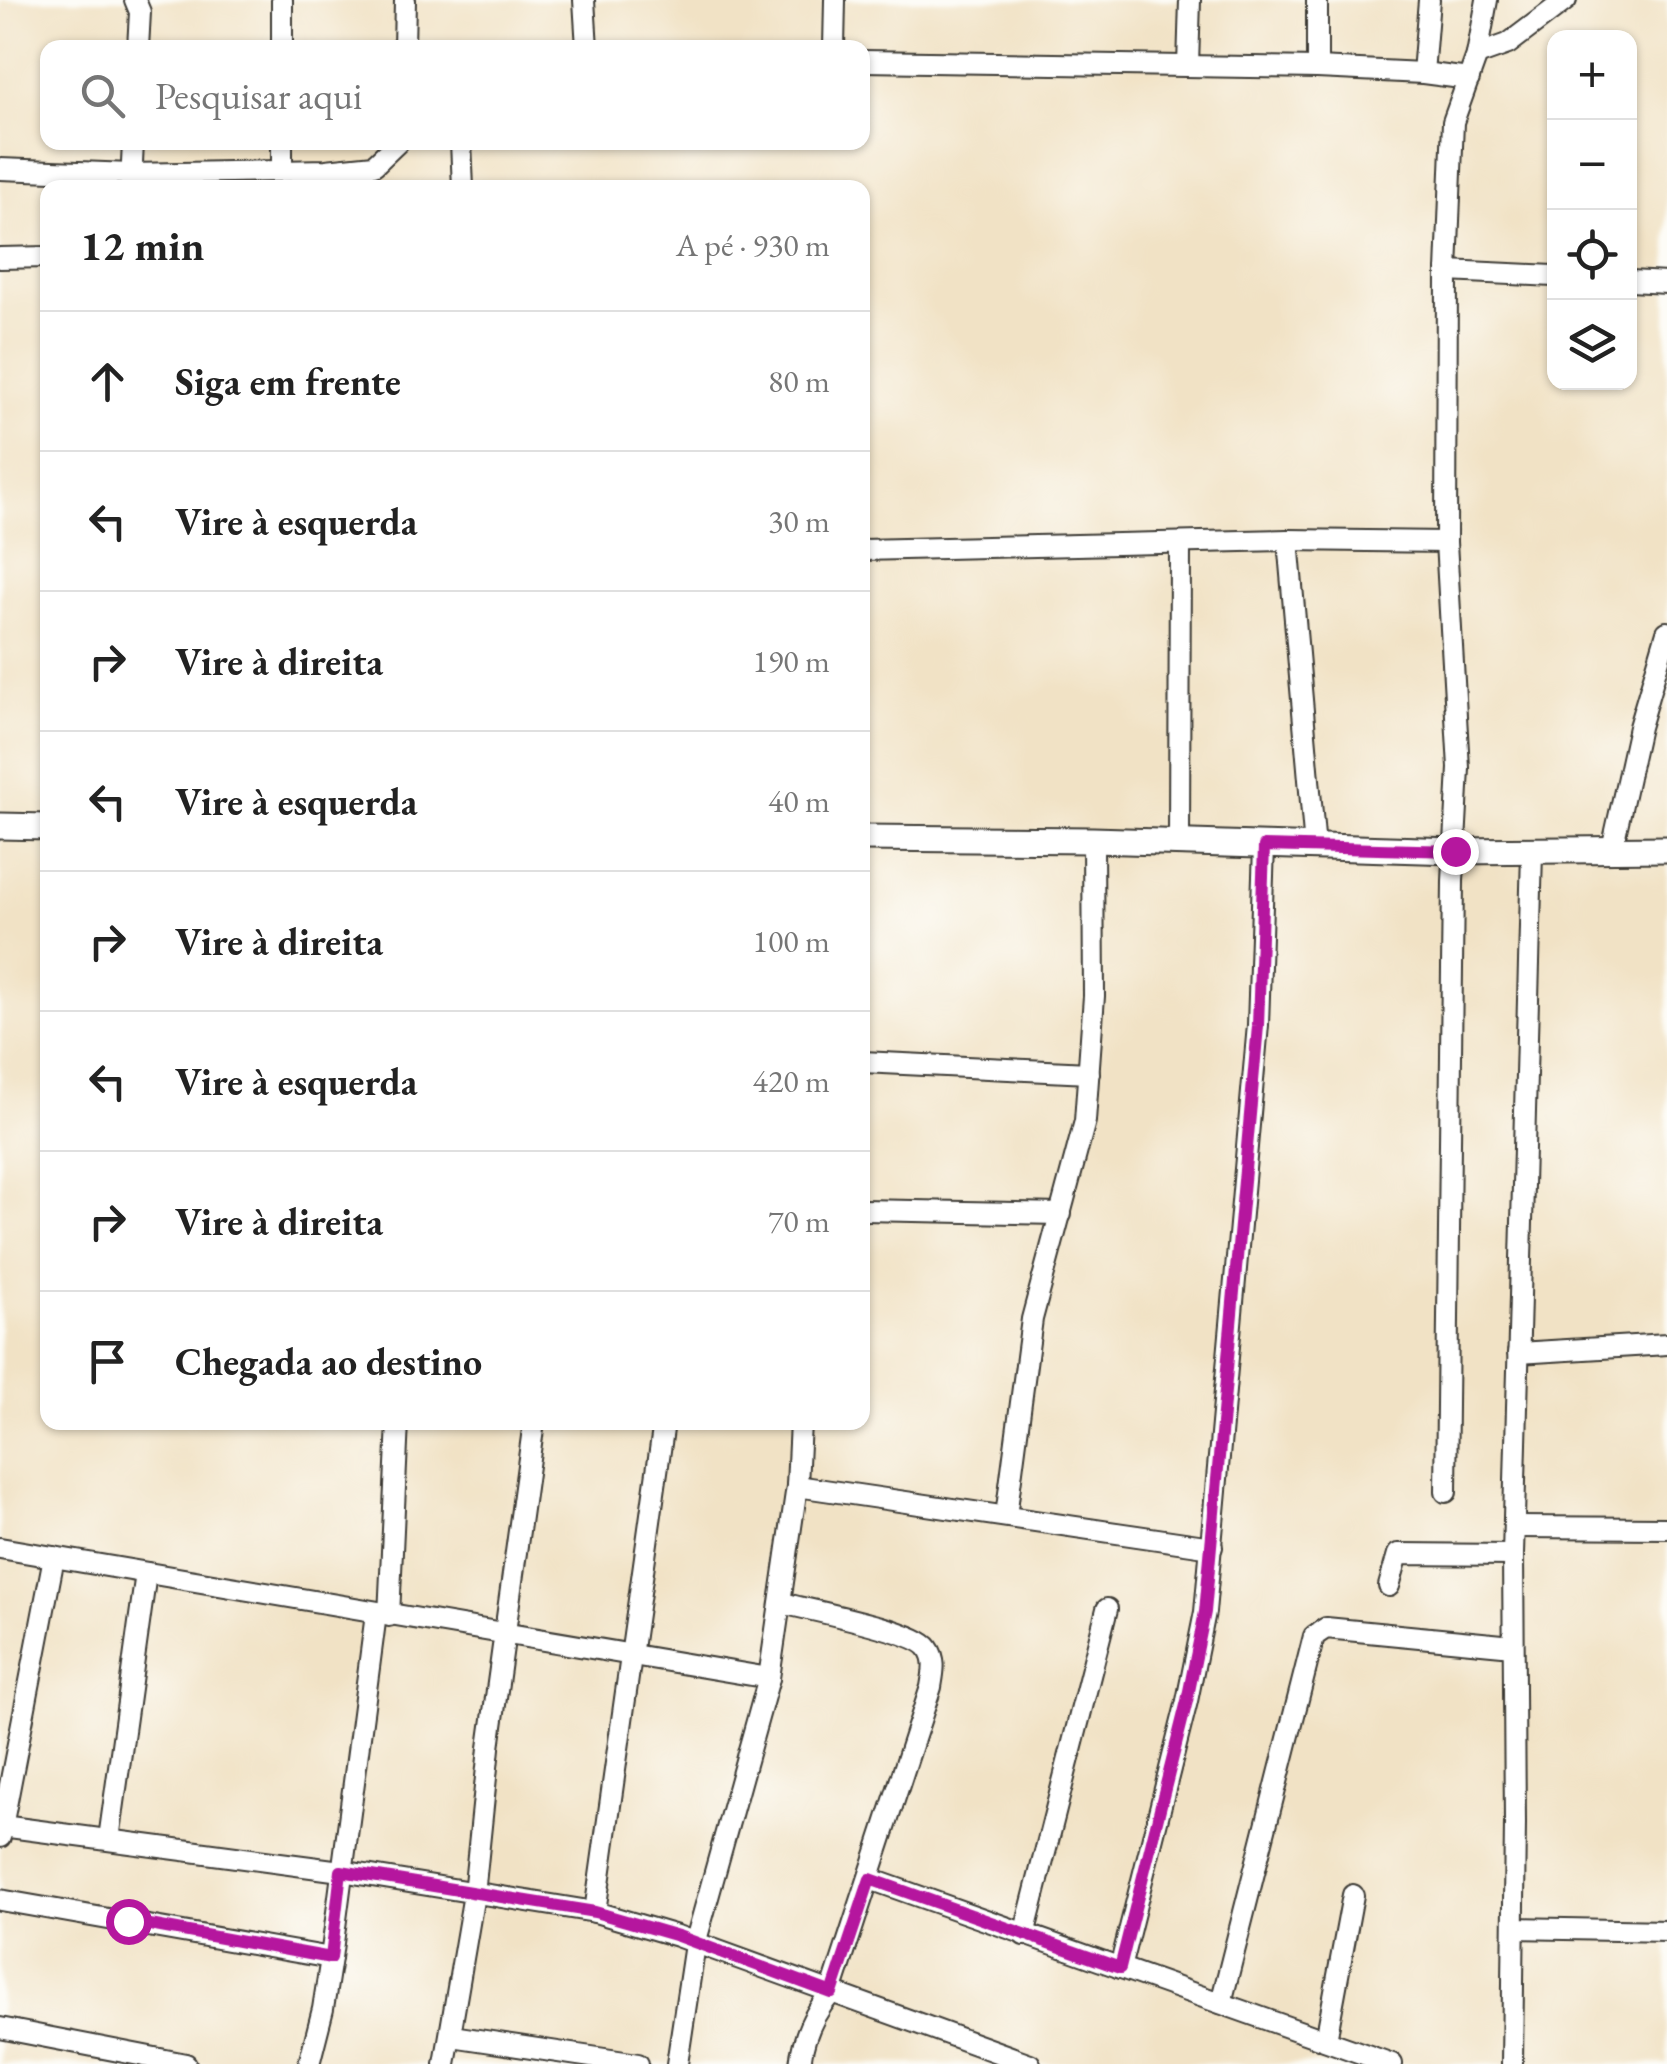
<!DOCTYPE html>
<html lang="pt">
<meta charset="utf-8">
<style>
:root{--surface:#fff;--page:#f6f6f6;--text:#222;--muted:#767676;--line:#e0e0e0}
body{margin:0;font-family:"EB Garamond",serif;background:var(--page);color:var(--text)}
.controls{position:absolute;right:30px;top:30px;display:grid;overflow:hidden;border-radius:20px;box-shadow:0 2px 8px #0004}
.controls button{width:90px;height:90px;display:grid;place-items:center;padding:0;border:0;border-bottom:2px solid var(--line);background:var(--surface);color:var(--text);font:50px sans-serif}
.stop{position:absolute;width:30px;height:30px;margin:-22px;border:8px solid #b5179e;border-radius:50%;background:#fff}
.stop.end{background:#b5179e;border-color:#fff;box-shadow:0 2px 10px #0008}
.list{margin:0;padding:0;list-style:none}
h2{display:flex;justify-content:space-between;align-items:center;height:130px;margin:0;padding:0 40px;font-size:42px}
h2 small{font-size:32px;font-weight:400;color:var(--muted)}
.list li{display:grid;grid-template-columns:65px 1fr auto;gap:30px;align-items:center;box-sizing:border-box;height:140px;padding:0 40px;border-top:2px solid var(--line)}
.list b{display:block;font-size:38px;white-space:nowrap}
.list em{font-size:32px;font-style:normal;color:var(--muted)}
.icon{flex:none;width:55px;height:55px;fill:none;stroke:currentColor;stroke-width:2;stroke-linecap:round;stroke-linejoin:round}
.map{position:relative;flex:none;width:1667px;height:2064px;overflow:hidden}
.search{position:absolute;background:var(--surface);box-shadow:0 2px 8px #0004;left:40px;top:40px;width:830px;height:110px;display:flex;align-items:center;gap:25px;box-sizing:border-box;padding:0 35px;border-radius:20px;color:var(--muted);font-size:38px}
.panel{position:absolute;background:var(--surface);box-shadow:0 2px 8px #0004;left:40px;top:180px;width:830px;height:1250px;border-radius:20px}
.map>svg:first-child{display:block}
</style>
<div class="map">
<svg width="1667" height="2064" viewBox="0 0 1667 2064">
<rect width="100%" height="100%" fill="#fdfcf7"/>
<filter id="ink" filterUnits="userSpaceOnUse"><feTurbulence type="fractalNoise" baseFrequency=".01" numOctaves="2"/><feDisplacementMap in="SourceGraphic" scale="20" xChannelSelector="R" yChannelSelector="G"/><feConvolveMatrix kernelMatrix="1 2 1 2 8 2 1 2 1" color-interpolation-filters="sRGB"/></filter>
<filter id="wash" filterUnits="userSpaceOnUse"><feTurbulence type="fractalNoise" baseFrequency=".0048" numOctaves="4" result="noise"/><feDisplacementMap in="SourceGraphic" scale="40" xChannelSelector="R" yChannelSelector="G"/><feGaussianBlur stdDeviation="2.25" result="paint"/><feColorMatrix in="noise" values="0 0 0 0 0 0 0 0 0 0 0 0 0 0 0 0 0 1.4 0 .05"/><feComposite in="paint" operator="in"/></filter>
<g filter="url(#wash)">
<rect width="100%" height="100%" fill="#f1e2c5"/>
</g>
<g filter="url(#ink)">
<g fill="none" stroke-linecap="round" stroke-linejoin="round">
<g stroke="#3c3a35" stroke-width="24">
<g id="minor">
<polyline points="135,0 140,12 138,48"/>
<polyline points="282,0 282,48"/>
<polyline points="584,0 587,48"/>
<polyline points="404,48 405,0"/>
<polyline points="834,48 835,0"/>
<polyline points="1477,55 1508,44 1566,0"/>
<polyline points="862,61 1317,68 1423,73 1469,79"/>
<polyline points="1188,66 1190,0"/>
<polyline points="1317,68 1317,0"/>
<polyline points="1423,73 1429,0"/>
<polyline points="282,142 282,169"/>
<polyline points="461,142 463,188"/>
<polyline points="0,169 131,174 326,170 374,165 398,142"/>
<polyline points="131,185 133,142"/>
<polyline points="0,258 48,257"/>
<polyline points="1447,271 1554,276"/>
<polyline points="1630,281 1667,283"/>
<polyline points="1288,540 1315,848"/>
<polyline points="862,550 1288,540 1446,542"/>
<polyline points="1179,843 1180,543"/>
<polyline points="1612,849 1639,727 1667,632"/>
<polyline points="862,1062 1089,1073"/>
<polyline points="862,1210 1061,1214"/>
<polyline points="1518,1353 1667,1344"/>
<polyline points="797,1486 1212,1547"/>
<polyline points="1446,1492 1453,881 1459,768 1446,542 1447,271 1453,122 1477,55 1487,0"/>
<polyline points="1006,1516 1032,1319 1085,1121 1094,996 1093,840"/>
<polyline points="1515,1527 1667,1528"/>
<polyline points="0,1548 769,1678"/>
<polyline points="1389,1586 1398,1554 1513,1555"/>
<path d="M782,1603C809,1610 915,1630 928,1648C937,1660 933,1674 931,1687L831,1993C813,2014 803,2036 800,2064"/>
<polyline points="389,1616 398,1422"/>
<polyline points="2,1826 341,1871 595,1912 677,1936 1030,2064"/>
<polyline points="0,1837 54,1557"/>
<polyline points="109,1839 146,1573"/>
<polyline points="870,1879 1392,2064"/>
<polyline points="0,1900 331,1958"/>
<polyline points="595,1912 664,1422"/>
<polyline points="1514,1928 1667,1931"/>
<polyline points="1024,1935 1107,1609"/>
<polyline points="1120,1968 1187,1701 1205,1612 1258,1025 1264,846"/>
<polyline points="1221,2003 1314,1636 1326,1628 1513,1646"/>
<polyline points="0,2028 186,2064"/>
<polyline points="452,2036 638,2064"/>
<polyline points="1326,2040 1353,1895"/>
<polyline points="309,2064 323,2009 331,1958 376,1614"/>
<polyline points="445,2064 474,1894 489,1748 534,1422"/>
<polyline points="677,2064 695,1944 769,1678 797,1486 800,1422"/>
<polyline points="1512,2064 1515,1823 1513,1555 1532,852"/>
</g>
</g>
<g stroke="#3c3a35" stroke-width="29">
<g id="tertiary">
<polyline points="0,826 48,827"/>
<polyline points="862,838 1093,840 1455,851 1667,849"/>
</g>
</g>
<use href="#minor" stroke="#fff" stroke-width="20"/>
<use href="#tertiary" stroke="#fff" stroke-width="25"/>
</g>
</g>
<g fill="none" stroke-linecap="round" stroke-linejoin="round" filter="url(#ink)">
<polyline stroke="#b5179e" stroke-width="12" points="128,1921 331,1958 341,1871 595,1912 678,1936 832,1993 870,1879 1120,1968 1187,1701 1205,1612 1258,1026 1264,846 1455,851"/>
</g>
</svg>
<div class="controls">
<button>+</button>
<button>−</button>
<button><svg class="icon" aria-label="locate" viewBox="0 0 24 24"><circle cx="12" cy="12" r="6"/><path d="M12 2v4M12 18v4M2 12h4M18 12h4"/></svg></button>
<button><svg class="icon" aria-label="layers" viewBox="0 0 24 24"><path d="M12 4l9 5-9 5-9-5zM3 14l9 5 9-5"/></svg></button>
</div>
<div class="stop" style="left:128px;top:1921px"></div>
<div class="stop end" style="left:1455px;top:851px"></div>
<div class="search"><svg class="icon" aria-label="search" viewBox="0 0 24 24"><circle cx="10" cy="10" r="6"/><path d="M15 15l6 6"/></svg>Pesquisar aqui</div>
<section class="panel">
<h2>12 min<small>A pé · 930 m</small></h2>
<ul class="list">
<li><svg class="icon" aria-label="ahead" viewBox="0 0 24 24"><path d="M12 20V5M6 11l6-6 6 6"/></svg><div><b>Siga em frente</b></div><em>80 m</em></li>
<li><svg class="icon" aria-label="left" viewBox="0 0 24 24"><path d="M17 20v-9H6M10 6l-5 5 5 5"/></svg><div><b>Vire à esquerda</b></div><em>30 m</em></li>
<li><svg class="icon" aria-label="right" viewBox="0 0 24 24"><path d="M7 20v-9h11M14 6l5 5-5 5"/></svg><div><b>Vire à direita</b></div><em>190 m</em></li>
<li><svg class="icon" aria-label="left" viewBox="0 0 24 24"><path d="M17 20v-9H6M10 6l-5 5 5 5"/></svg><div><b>Vire à esquerda</b></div><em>40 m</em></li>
<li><svg class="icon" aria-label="right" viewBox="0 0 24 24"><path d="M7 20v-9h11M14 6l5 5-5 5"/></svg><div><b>Vire à direita</b></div><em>100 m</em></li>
<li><svg class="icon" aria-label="left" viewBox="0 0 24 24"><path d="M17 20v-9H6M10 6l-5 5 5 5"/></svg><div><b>Vire à esquerda</b></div><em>420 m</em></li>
<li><svg class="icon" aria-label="right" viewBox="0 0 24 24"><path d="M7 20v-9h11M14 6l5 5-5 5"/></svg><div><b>Vire à direita</b></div><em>70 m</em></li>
<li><svg class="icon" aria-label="arrive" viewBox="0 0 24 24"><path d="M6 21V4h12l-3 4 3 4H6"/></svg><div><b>Chegada ao destino</b></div></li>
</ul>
</section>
</div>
